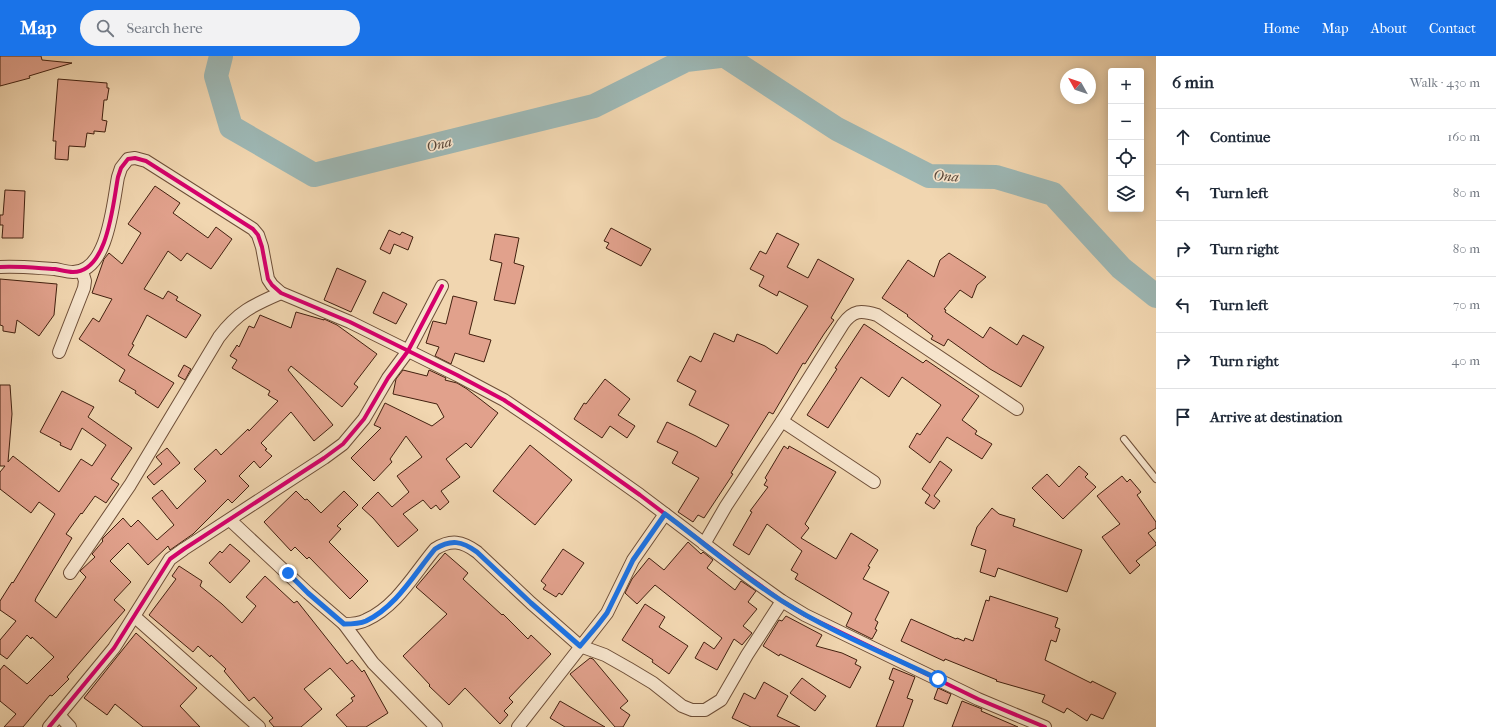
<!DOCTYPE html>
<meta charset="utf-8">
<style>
:root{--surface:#fff;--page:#f2f2f3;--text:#1f2937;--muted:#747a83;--line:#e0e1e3;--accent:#1a73e8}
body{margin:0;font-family:"IM FELL French Canon",serif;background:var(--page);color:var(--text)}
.controls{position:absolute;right:12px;top:12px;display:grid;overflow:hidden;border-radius:4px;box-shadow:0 2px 10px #0003}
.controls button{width:36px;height:36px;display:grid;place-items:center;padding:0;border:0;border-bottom:1px solid var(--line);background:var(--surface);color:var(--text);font:20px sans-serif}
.compass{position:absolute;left:1060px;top:12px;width:36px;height:36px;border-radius:50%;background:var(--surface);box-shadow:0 2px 10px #0003;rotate:310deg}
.stop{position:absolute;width:12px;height:12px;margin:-9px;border:3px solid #1a73e8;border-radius:50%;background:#fff}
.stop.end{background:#1a73e8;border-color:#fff;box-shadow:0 1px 4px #0008}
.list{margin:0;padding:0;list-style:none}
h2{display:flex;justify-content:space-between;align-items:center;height:52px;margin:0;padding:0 16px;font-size:17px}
h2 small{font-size:13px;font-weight:400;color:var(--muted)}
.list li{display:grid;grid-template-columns:26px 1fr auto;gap:12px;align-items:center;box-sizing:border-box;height:56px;padding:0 16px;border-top:1px solid var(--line)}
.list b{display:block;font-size:15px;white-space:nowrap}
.list em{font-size:13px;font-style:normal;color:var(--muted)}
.icon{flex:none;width:22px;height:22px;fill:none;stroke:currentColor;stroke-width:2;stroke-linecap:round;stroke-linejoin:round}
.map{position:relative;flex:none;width:1156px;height:671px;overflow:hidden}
header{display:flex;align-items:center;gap:24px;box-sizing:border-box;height:56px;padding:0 20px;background:var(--accent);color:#fff}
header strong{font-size:19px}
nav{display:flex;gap:22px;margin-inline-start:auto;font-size:14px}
.search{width:280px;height:36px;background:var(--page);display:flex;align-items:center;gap:10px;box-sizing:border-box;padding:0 14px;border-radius:22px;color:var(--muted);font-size:15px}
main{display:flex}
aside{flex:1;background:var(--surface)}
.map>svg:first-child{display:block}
</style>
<header>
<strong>Map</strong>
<div class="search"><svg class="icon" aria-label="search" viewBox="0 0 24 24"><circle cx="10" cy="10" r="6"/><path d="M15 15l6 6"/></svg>Search here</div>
<nav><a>Home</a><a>Map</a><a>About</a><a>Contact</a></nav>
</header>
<main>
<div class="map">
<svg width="1156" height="671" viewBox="0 0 1156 671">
<rect width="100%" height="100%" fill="#f1d6b0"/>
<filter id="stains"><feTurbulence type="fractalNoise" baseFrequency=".005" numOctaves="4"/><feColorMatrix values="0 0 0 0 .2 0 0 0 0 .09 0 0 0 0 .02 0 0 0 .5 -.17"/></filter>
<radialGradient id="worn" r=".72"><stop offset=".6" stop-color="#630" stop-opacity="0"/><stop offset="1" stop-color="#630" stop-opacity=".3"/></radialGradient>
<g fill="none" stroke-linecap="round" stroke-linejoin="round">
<g stroke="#9db7b4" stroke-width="24">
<polyline points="221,0 216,20 231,71 314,119 594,50 686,4 720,0"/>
<polyline points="725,0 837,73 929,120 996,121 1053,138 1121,212 1156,240"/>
</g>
</g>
<g fill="#e1a18c" stroke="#42200f">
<polygon points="0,0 41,0 42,4 72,7 29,20 30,22 0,30"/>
<polygon points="58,23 107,27 107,32 109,32 107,44 104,44 102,64 107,65 105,76 94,75 94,78 87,77 85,91 69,90 68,104 55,103 56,85 53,85"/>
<polygon points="155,130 180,147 173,157 208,182 216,171 232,183 211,213 187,197 181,205 168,195 144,233 163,243 168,235 178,241 176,244 201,259 186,282 147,259 132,288 134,289 128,299 174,327 158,352 135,337 136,335 119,325 125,314 79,283 93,262 99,266 112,243 92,237 104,203 109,197 122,208 141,177 128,168"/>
<polygon points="5,134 25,135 23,182 2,182 3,169 0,169 0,159 3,159"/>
<polygon points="611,172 651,193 641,210 606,192 609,187 604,185"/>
<polygon points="389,174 400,179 402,176 413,181 408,194 394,188 390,198 380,193"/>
<polygon points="777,177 799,188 787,211 808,222 818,203 854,223 831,262 834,264 824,278 805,308 803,307 773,358 769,356 731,417 733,418 704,462 698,459 693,466 678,456 699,422 672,407 678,396 657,386 667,366 696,380 716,391 729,369 689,349 696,335 677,325 690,300 701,306 714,277 734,286 737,278 765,290 777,298 808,250 779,235 777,240 759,230 764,220 750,213 760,195 766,198"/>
<polygon points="495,178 519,182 514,207 524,210 515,248 494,244 502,207 490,204"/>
<polygon points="949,197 986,221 977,229 972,242 960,234 944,253 946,254 945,256 983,282 990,271 1017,289 1023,279 1044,291 1021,331 990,313 948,283 944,290 931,283 933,280 907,260 908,259 882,242 908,204 934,221 940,204"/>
<polygon points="337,212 366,225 351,256 324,244"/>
<polygon points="0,223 57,228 54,259 39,280 17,264 15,277 3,275 3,270 0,269"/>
<polygon points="383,236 407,248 396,268 373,257"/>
<polygon points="453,240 477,246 469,278 491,284 484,306 455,297 451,308 435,300 439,291 426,287 433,265 446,268"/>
<polygon points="296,256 324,264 324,263 337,269 377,298 354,328 358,331 342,351 291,310 288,314 333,369 314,385 291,356 261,387 267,393 265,394 272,400 260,412 254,405 239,420 249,430 232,447 228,443 193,478 170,494 168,490 148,509 128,487 110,505 131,526 114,544 125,554 67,621 69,623 52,640 50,639 23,671 4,671 16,658 0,645 0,614 4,609 27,628 54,601 32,581 31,583 27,579 7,603 0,598 0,584 16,565 0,554 0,545 12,526 13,527 55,458 39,446 31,457 0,433 0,416 5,410 0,410 0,329 10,329 12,358 8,406 13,400 59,436 81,403 92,410 106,389 82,372 71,394 60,389 61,387 40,376 62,335 94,351 88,361 132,392 111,423 119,428 106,447 95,440 82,458 81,457 66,478 72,482 36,542 35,545 56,562 86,521 80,515 95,501 92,498 103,485 102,484 103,482 123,462 131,471 138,464 157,484 174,469 152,442 162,434 177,453 206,425 194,413 216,393 221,399 248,373 249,375 278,345 268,339 270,335 232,312 237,304 230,300 237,289 239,291 249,270 254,272 260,259 291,272"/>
<polygon points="864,268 923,307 926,304 979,340 962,364 977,375 975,378 992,388 982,403 947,381 930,407 909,391 917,377 920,379 941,349 902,321 889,341 861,321 828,372 807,359 837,313 835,312"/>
<polygon points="184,309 191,313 185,324 178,320"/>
<polygon points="403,314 427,320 429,314 446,322 445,324 457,327 467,333 498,357 471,392 466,387 446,403 460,421 441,435 449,446 440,454 436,449 431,453 423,444 403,458 418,474 398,491 373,462 362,452 378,436 392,451 409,436 397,420 422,401 406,380 390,403 392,406 374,425 351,402 381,372 374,369 385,347 432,370 444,361 437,348 393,338 396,323"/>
<polygon points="605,323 630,343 618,359 635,370 627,382 610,370 602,382 574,363 584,347 586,348"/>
<polygon points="530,389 572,424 535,469 493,435"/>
<polygon points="784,390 788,393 789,390 836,416 805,468 809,472 801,482 836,503 851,477 878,494 868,510 870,511 863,523 889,536 875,564 878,566 875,573 877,574 872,583 846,570 852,557 795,523 798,518 791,514 802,495 767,468 749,499 733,489 752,456 750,455 768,431 764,429 767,424 765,422"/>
<polygon points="167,392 180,407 154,429 147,421 162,408 156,401"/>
<polygon points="940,405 952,414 934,440 940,445 934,453 925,447 930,439 922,433"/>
<polygon points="1079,410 1088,418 1085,421 1096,431 1063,463 1032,432 1047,418 1059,431"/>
<polygon points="1122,420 1127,426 1130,423 1141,436 1137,439 1156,466 1156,472 1148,477 1156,487 1156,489 1136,505 1140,509 1130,518 1102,481 1120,468 1097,440"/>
<polygon points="296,435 305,444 307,443 321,457 344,435 358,449 337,470 341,473 329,486 368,525 350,543 309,501 307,503 295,491 291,495 264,466"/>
<polygon points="992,452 999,458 1015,463 1013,470 1082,494 1067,536 998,512 995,521 980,516 986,494 971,489 977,471"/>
<polygon points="688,486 701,498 703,496 713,504 707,512 735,534 741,525 756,535 748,546 757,553 743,570 752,577 742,589 734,583 717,614 695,602 704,586 714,593 722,582 655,529 637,548 625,537 632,523 649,502 664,514"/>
<polygon points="230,488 250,505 230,527 209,507 220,495 222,497"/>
<polygon points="563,493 584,507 562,539 559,537 556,541 543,533 546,529 541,525"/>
<polygon points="445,497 468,517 463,523 502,559 503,558 528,583 531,579 551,598 509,642 513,646 504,655 508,659 500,668 465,632 449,649 429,630 430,629 403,600 447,558 416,531"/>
<polygon points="179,510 202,525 200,530 222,548 242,567 256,550 246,541 265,520 294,547 297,545 347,608 352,604 362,616 364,614 388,657 366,671 347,671 336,659 353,645 351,642 355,640 330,612 304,633 322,653 301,671 274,671 269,665 273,662 254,641 249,645 224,615 226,613 211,599 210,601 198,590 193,596 149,559 176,523 172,520"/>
<polygon points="990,540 1058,562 1055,571 1060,573 1056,586 1051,584 1045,604 1091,627 1092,625 1116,637 1103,663 1091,658 1087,665 1067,652 1064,657 1042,646 1045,639 996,625 997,624 945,603 944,605 901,585 911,563 956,583 957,582 964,585 965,582 973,585 986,544 989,545"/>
<polygon points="645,548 665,561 659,571 688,590 669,618 652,606 653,604 622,584"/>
<polygon points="786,560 822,579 816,590 842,597 857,604 855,608 861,611 850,632 780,598 779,600 763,590 779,564 782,565"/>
<polygon points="136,577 197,632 180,650 200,671 143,671 115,648 107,659 84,642"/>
<polygon points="590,602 593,603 628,645 620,652 630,659 623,671 615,671 570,618"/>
<polygon points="893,612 915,621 907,642 913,644 903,671 876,671 894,625 889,623"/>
<polygon points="802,622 826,640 815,655 790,637"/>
<polygon points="764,626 788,640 777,660 800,671 751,671 732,662 744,637 755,643"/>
<polygon points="938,632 951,638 947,648 934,643"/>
<polygon points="560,645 605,671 565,671 550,662"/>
<polygon points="962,645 982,653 981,655 1018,671 952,671"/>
</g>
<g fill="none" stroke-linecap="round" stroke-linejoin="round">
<g stroke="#6e4e37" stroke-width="8">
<polyline id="lane" points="1124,383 1156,423"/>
</g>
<g stroke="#6e4e37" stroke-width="14">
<g id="street">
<path d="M0,211C19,210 37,212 55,213C61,214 67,216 73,216C108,216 113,147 118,121L121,112L128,103L135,102L146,105L253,173L258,179L262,191L268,223L272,229L281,237L350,266L457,319L504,344L541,369L640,439L743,517L782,545L805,559L978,643L1045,671"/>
<polyline points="59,296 84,232 85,225 82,215"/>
<polyline points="782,365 874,426"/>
<polyline points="230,464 308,537 344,568 373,607 436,671"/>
<path d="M704,488L726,450L782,365L843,268C853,254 861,254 877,259L1017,353"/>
<path d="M70,517L130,429L219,281C238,256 253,249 281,237"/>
<polyline points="135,561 259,671"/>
<path d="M344,568C351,568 359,568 366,564C397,550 414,518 435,493C451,483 462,485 477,496L531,547L580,590L605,599L628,612L653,627L682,650L692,654H705L721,644L747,599L782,545"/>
<polyline points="59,659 70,671"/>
<polyline points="49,671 114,592 170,503 184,493 324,402 343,388 364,363 388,322 408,295 442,230"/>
<polyline points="518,671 607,557 633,504 665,458"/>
</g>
</g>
<use href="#lane" stroke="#f6e4cc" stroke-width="6"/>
<use href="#street" stroke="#f6e4cc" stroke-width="12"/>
<g stroke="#f6e4cc" stroke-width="6">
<g id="cycleway">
<path d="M0,211C19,210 37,212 55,213C61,214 67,216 73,216C108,216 113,147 118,121L121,112L128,103L135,102L146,105L253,173L258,179L262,191L268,223L272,229L281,237L350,266L457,319L504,344L541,369L640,439L743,517L782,545L805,559L978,643L1045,671"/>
<polyline points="49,671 114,592 170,503 184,493 324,402 343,388 364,363 388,322 408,295 442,230"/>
</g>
</g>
<use href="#cycleway" stroke="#d6006c" stroke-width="4"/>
</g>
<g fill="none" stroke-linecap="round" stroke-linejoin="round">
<path stroke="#1a73e8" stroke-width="5" d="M288,517L308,537L344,568C351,568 359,568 366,565C397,550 414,518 435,493C451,483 462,485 477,496L531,547L580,590L597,570L607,557L633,504L665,458C704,487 741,519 782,545C831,576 886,598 938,623"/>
</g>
<g text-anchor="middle" stroke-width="3.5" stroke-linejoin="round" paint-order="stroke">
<g font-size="14" font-style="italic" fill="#594638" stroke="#f6e4cc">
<text transform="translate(439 88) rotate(-14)" y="5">Ona</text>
<text transform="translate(946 120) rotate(3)" y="5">Ona</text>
</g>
</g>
<rect width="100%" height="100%" filter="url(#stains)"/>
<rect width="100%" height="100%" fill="url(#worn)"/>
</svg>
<div class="controls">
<button>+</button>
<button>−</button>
<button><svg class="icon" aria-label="locate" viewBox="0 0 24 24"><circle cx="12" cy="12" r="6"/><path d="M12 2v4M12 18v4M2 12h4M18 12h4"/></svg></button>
<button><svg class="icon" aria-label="layers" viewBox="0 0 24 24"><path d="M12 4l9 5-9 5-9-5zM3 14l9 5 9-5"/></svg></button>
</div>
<svg class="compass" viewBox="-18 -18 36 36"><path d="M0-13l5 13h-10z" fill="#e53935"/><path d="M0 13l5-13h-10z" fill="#747a83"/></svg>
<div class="stop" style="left:938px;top:623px"></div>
<div class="stop end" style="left:288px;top:517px"></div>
</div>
<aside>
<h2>6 min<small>Walk · 430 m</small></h2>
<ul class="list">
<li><svg class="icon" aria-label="ahead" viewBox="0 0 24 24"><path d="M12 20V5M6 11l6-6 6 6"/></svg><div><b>Continue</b></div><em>160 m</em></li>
<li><svg class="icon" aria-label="left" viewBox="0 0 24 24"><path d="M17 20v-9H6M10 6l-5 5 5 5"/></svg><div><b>Turn left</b></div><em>80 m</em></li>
<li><svg class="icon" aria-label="right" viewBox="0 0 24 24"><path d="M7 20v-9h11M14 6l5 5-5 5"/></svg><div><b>Turn right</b></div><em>80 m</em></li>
<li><svg class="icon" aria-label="left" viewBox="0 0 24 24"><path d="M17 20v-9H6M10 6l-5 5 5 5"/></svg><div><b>Turn left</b></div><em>70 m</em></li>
<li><svg class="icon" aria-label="right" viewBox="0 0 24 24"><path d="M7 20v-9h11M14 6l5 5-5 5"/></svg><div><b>Turn right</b></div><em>40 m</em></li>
<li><svg class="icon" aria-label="arrive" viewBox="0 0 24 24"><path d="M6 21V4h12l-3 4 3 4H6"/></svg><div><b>Arrive at destination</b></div></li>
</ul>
</aside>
</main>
